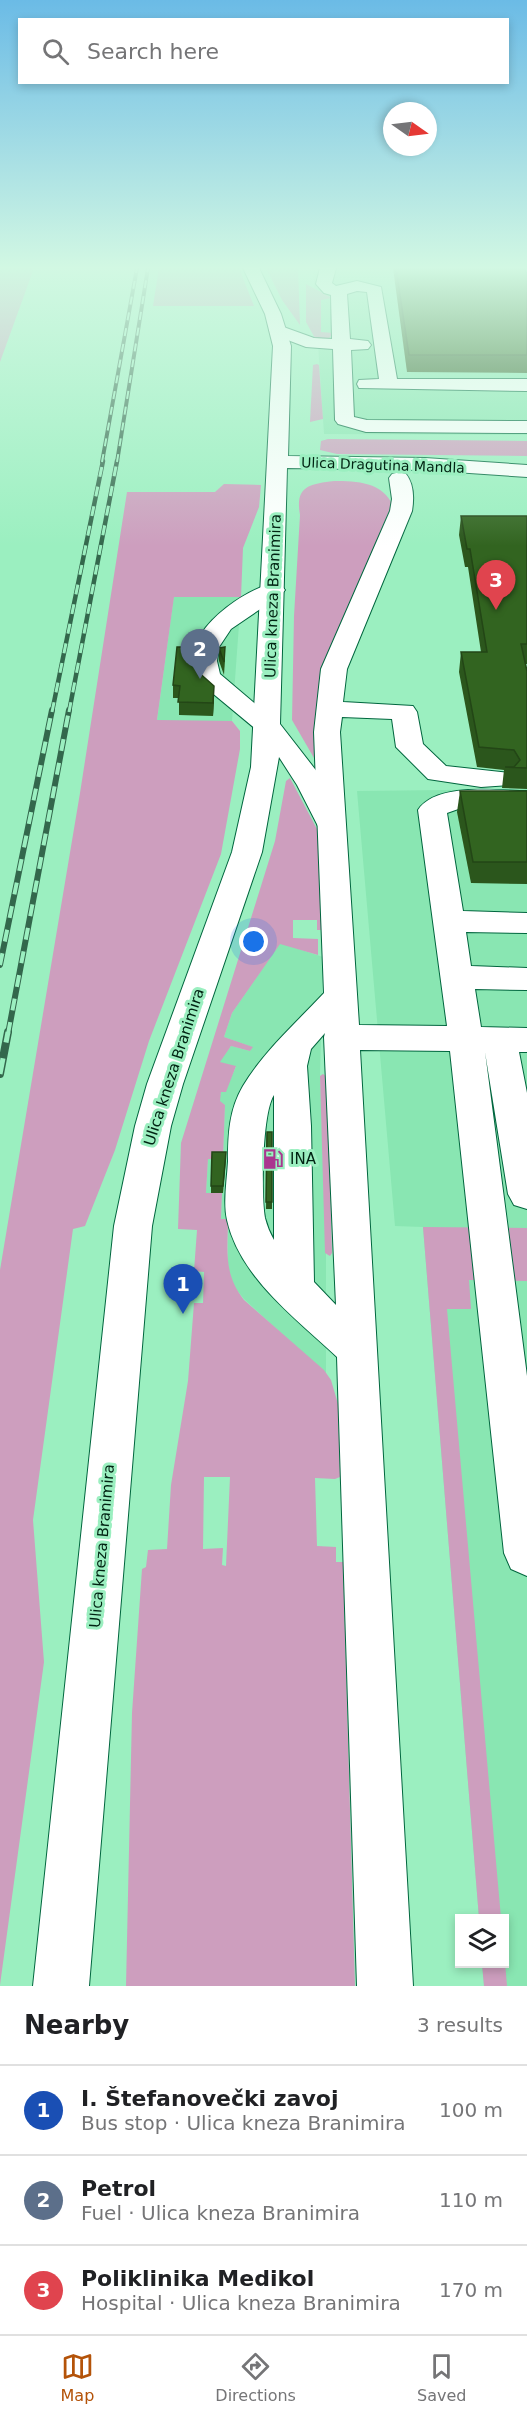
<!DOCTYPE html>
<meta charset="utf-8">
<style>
:root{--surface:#fff;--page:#f6f6f6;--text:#202124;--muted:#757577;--line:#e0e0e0;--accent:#b45309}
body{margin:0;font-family:"DejaVu Sans",sans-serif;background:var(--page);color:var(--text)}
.controls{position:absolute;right:18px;bottom:18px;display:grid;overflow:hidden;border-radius:0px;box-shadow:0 3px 9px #0003}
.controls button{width:54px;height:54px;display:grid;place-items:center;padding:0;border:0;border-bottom:2px solid var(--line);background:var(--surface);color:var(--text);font:30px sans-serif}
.compass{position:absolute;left:383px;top:102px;width:54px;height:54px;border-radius:50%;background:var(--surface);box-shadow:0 3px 9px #0003;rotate:104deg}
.you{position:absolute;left:254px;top:942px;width:21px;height:21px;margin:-15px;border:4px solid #fff;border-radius:50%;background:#1a73e8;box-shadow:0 0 0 9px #1a73e833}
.badge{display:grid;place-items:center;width:39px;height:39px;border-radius:50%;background:var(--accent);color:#fff;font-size:20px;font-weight:700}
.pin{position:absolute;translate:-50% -50px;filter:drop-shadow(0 2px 3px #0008)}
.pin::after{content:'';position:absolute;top:32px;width:21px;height:18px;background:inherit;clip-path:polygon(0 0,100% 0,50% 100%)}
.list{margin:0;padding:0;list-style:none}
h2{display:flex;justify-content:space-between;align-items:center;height:78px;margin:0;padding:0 24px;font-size:26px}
h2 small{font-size:20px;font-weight:400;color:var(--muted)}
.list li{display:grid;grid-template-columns:39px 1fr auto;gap:18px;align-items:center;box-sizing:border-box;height:90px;padding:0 24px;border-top:2px solid var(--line)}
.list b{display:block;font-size:22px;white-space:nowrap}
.list p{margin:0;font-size:20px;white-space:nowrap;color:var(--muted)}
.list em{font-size:20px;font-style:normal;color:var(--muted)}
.icon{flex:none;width:33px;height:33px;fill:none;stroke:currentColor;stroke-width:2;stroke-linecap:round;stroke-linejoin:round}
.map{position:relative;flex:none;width:527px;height:1986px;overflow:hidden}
.search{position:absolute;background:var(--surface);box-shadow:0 3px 9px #0003;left:18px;right:18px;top:18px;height:66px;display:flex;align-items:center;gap:15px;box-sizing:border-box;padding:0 21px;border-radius:0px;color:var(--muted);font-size:22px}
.sheet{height:348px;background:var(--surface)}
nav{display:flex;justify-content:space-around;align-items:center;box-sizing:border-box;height:84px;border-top:2px solid var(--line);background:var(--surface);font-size:16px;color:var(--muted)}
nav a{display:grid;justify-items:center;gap:3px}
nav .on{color:var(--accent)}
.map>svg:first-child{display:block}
</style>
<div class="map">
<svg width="527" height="1986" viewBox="0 0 527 1986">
<rect width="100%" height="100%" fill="#9befc0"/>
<g fill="#89e6b2">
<polygon points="313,268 527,268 527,435 324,434"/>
<polygon points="174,596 241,597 232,721 157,721"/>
<polygon points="527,789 527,1986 484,1986 482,1964 504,1964 504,1918 479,1918 423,1227 395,1226 357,791"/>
<polygon points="280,943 323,957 320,1076 326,1255 326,1374 244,1299 236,1289 229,1275 228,1263 228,1219 221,1219 222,1194 206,1193 208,1159 223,1159 225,1105 219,1102 221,1092 229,1082 236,1067 219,1062 231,1046 250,1051 252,1047 224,1037 232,1013"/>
</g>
<g fill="#cd9ebe" fill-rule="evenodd">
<polygon points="0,268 34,268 0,362"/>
<polygon points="159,268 239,268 254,306 153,306"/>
<polygon points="266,268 298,268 300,325 282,300"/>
<polygon points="306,284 332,298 321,300 321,332 333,333 329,338 316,340 306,322"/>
<polygon points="317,364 319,365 323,419 310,422 313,365"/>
<polygon points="328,439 527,441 527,456 337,454 320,450 321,441"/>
<path d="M334,481C357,481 383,482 393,506L354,592L324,674L314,758L292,720L294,616L300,515C295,487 308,484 334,481Z"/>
<polygon points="224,484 261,485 259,507 243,548 241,597 174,597 157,720 232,721 240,731 240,749 221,854 149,1041 115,1150 85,1226 73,1229 33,1520 44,1662 0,1985 0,1270 80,793 127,492 215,492"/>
<path d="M290,778L318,831L322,930H317V920H293V938L318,939V955L280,944L232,1013L224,1037L253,1047L250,1051L231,1046L220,1062L236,1066L226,1092H221L220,1101L225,1105L223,1159H208L206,1193H222L221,1219H228C228,1251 223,1273 244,1300L324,1370L331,1380L338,1404L340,1477L335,1479L315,1478L317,1546L336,1547V1562H343L355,1986H126L132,1713L142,1569L146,1567L148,1550L167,1549L171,1485L188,1381L194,1303H203L204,1272L194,1271L197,1230L178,1229L181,1143L275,841L286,781ZM204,1477H230L226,1566L222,1565L223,1548L203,1549Z"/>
<polygon points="323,1074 327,1077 332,1253 330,1256 325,1253 320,1076"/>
<polygon points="423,1227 527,1228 527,1281 469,1280 471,1309 447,1309 501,1918 479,1918"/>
<polygon points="505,1962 507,1986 484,1986 482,1964"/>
</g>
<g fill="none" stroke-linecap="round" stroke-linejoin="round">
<g stroke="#00663e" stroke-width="2">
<g id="minor">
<polygon points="320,268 336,268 332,283 336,286 357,281 381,287 397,379 527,379 527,391 359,388 357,384 359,380 379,379 367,292 357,291 347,294 350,339 368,341 371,345 368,349 351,350 354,417 367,420 527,421 527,433 366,432 338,424 335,420 333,349 306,347 272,334 269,330 272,326 278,325 314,338 332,339 331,295 324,293 316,284"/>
<path d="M399,472L406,474C414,484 414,499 412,511L347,669L343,702L413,706L417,712L423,744L446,766L511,773L515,779L511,785L481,787L428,779L396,747L392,719L342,717L340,732L359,1025L447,1026L418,810C437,782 497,791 527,791V809L464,807L447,813L463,911L527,913V933L466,932L471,966L527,968V990L475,989L481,1027L527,1028V1052H519L527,1093V1209L514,1205L508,1194L485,1052L527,1376V1576L511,1569L504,1553L450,1051L360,1050L413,1986H357L337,1357C297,1319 240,1278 227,1220C223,1202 227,1180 228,1161C228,1134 229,1110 243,1086C264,1051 296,1023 324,993L314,732L321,669L390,511L392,499L389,478L392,474ZM325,1033L324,1037L336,1305L314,1282L311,1126L307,1066L311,1049ZM274,1095V1240C270,1233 267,1226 265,1218C261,1196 262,1113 274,1095Z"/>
<path d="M273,583L281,585L285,590L281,595L231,629L219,647L217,661L220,674L280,725L276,731L267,733L258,731L199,682C170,641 238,592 273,583Z"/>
</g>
</g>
<g stroke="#00663e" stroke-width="2">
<polygon id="major" points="243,268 259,268 281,314 291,346 288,456 425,458 527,465 527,477 425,470 287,468 280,724 318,773 346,826 341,832 331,835 321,832 297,785 279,757 262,852 183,1084 171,1126 152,1226 89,1986 33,1986 114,1226 135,1126 147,1084 232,852 251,767 273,346 265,314"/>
</g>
<use href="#minor" fill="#fff" fill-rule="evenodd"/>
<use href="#major" fill="#fff" fill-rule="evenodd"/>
<g stroke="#33674c" stroke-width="4">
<g id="rail-far3">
<polyline points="102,462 137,268"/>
<polyline points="117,462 148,268"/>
</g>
</g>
<g stroke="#33674c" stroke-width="4.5">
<g id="rail-far2">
<polyline points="52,712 103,461"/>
<polyline points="69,712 117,461"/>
</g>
</g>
<g stroke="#33674c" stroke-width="6">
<g id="rail-far1">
<polyline points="0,965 52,710"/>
<polyline points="8,1034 69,710"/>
</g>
</g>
<g stroke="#33674c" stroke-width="8">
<polyline id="rail" points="0,1074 8,1032"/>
</g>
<use href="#rail-far3" stroke="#9befc0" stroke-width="2" stroke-dasharray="8" stroke-linecap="butt"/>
<use href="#rail-far2" stroke="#9befc0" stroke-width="3" stroke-dasharray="10" stroke-linecap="butt"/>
<use href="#rail-far1" stroke="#9befc0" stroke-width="4" stroke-dasharray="12" stroke-linecap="butt"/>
<use href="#rail" stroke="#9befc0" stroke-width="5" stroke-dasharray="16" stroke-linecap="butt"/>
</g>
<g fill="#2b561c">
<polygon points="393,268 525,268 527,275 527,373 407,372"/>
<polygon points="461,516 527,516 527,664 525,664 527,671 527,789 502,788 504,770 477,767 459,672 461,652 481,652 468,567 465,567 459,535"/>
<polygon points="190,647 190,656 196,670 214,699 213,716 179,715 179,698 173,698 173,685"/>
<polygon points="219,648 225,660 224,675 219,661"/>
<polygon points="460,791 527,791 527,884 471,883 457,812"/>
<polygon points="267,1132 272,1132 272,1209 266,1209"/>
<polygon points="226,1159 223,1193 211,1193 211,1186"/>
</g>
<polygon fill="#234616" points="214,686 214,699 213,716 213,703"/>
<g fill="#326420" stroke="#234616" stroke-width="1.5">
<polygon points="396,268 525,268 527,275 527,355 409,355"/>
<polygon points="461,516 527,516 527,644 521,644 527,671 527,768 505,767 514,767 520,760 514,750 479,747 461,652 487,652 470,549 467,549"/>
<polygon points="177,647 190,647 190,654 196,670 214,686 213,703 178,702 180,686 173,685"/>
<polygon points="225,647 224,662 219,648"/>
<polygon points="460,791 527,791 527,862 473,862"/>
<polygon points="267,1132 272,1132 272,1202 266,1202 266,1200"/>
<polygon points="212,1152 226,1152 223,1186 211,1186"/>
</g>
<linearGradient id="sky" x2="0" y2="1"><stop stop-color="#6bbbe6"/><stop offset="0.49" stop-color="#d2f8e3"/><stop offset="1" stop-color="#d2f8e3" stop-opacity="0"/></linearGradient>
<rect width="527" height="546" fill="url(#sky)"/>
<defs>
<g id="fuel-bare" transform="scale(1.62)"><path d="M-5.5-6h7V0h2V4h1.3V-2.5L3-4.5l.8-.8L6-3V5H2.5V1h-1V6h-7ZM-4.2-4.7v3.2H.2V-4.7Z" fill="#aa368f" stroke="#9befc0" stroke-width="2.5" paint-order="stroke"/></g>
</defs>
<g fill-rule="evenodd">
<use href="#fuel-bare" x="273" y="1159"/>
</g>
<g text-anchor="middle" stroke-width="6" stroke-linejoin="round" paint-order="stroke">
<g font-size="14" fill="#002312" stroke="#9befc0">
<text transform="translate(383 465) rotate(2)" y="5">Ulica Dragutina Mandla</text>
</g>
<g font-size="15" fill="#002312" stroke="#9befc0">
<text transform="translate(273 596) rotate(-88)" y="5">Ulica kneza Branimira</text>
<text transform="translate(174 1067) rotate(-72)" y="5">Ulica kneza Branimira</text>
<text transform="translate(102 1546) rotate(-85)" y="5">Ulica kneza Branimira</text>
</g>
<g font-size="15" fill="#002312" stroke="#9befc0" text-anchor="start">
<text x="290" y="1164">INA</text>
</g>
</g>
</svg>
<div class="controls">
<button><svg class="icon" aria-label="layers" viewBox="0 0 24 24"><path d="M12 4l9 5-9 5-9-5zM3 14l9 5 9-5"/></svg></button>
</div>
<svg class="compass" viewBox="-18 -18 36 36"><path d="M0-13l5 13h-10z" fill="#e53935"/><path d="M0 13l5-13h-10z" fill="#757577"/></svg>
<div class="you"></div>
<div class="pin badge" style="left:183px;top:1314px;background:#1a4fb4">1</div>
<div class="pin badge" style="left:200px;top:679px;background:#5c6f8a">2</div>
<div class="pin badge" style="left:496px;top:610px;background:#e0444e">3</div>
<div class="search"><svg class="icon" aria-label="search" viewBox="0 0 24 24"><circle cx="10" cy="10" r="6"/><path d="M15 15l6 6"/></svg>Search here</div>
</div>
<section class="sheet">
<h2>Nearby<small>3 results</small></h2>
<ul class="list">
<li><span class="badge" style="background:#1a4fb4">1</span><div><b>I. Štefanovečki zavoj</b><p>Bus stop · Ulica kneza Branimira</p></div><em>100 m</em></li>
<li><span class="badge" style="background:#5c6f8a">2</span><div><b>Petrol</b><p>Fuel · Ulica kneza Branimira</p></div><em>110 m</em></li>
<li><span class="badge" style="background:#e0444e">3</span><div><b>Poliklinika Medikol</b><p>Hospital · Ulica kneza Branimira</p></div><em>170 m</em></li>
</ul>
</section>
<nav>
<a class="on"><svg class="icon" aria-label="map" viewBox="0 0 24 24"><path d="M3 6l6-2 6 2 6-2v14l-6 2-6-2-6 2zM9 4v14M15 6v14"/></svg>Map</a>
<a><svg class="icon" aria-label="directions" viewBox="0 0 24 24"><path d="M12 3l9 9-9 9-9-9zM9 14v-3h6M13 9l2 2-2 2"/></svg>Directions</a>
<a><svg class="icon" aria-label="saved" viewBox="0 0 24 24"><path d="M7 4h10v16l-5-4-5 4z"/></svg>Saved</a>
</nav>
